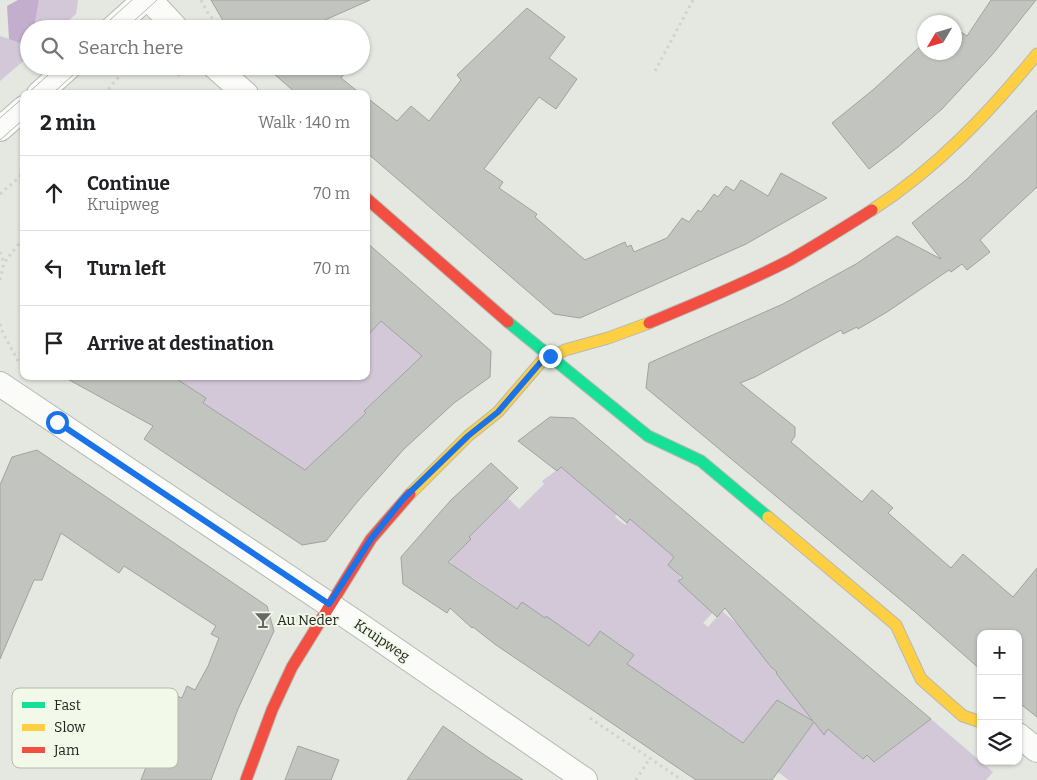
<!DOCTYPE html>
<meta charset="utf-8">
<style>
:root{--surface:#fff;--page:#f2f2f2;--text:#202124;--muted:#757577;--line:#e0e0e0}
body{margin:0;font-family:Bitter,serif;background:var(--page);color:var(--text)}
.controls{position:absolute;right:15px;bottom:15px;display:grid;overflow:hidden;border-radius:10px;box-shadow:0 1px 4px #0004}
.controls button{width:45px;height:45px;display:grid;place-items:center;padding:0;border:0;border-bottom:1px solid var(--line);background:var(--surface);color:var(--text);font:25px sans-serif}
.compass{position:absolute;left:917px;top:15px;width:45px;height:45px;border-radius:50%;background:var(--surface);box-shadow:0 1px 4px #0004;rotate:232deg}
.stop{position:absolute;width:15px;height:15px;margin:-11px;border:4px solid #1a73e8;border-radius:50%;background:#fff}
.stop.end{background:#1a73e8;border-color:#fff;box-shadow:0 1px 5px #0008}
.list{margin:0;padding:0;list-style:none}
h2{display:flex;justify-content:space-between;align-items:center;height:65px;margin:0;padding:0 20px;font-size:21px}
h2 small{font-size:16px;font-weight:400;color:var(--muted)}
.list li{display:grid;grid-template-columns:32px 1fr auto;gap:15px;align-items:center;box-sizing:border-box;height:75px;padding:0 20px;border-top:1px solid var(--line)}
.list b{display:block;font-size:19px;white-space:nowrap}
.list p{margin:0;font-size:16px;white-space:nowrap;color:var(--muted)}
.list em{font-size:16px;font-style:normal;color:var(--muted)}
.icon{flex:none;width:28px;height:28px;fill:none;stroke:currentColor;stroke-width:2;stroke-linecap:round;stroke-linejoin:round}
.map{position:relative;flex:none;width:1037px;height:780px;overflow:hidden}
.search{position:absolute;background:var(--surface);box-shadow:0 1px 4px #0004;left:20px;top:20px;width:350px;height:55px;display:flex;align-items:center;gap:12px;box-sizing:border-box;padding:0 18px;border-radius:28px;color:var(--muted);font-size:19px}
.panel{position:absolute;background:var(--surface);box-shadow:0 1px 4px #0004;left:20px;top:90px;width:350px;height:290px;border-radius:10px}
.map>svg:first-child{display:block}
</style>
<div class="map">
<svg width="1037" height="780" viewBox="0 0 1037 780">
<rect width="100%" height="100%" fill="#e4e8e0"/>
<g fill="#d2c8d8">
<polygon points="39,0 78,0 76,14 59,29 34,29"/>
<polygon points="0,36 28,45 29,44 29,56 0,81"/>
<polygon points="366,306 375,327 382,320 443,364 391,385 364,411 371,419 352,448 341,437 315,461 304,494 200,408 206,398 136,376 366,376"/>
<polygon points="561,467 617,514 615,517 625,525 630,519 674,557 668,565 679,575 681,579 679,581 714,611 703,623 708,627 722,611 774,656 768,664 842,734 839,738 862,759 867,755 875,762 931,719 993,772 986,780 789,780 729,738 731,734 725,730 721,735 715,724 705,717 616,681 634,655 600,631 588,647 546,617 545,618 517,609 472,577 469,581 449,561 471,539 468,536 508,498 519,509 544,484 542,481"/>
</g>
<polygon fill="#c3aece" points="18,0 39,0 34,29 29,29 28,46 9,39 7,6"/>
<g fill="#c2c5bf" stroke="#a0a39d">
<polygon points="211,0 370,0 325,20 331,29 228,29"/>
<polygon points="991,0 1036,0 992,55 942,109 898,147 869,169 832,123 874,89 924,43 924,52 954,52 954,38 958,30 967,36"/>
<polygon points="527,8 565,37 549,58 577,79 556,109 539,97 484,169 503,182 499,188 537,214 535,217 585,260 625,242 627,247 631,245 634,252 667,238 682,218 689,222 698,210 701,212 714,194 718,197 726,186 734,191 741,180 768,196 781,173 827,198 746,244 580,318 554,314 366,152 366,97 397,121 411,106 429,121 461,80 457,75"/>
<polygon points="265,66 350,66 341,78 361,94 297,94"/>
<polygon points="1037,110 1037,187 980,240 990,252 967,270 962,264 951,272 949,270 887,312 858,329 857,327 843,334 841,330 755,377 740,383 795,427 795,436 791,442 862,502 872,490 893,508 888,513 951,568 963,554 1013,597 1037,568 1037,717 1018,702 1018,634 981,634 981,670 914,611 646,388 649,363 783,304 856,264 897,236 941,259 912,223 966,180"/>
<polygon points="366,242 491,351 490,377 454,403 404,449 358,501 326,541 302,545 144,439 153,426 62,376 172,376 206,398 203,403 305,470 366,413 364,411 422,356 381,321 366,337"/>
<polygon points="550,417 574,418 931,719 874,762 867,755 863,759 828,729 824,735 814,722 772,780 696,780 496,645 473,627 472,628 450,608 447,613 403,584 401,557 451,500 491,463 518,488 469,537 471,539 448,562 517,609 522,602 545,618 546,616 589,646 600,631 634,655 627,664 743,743 777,700 813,721 776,673 777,672 771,667 725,608 717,617 678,581 683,578 668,565 674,557 630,519 627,523 561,467 557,471 518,441"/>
<polygon points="37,450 267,606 274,631 238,709 211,780 141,780 155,744 151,743 160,721 163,722 174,695 182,698 187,686 195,690 208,666 219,638 211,634 216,626 124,566 119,573 61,533 42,580 34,580 0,659 0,485 12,457"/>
<polygon points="443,726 486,756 523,780 407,780"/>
<polygon points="298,746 339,760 331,780 285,780"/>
</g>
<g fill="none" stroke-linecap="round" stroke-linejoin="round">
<g stroke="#b6b9b2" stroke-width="26">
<g id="street">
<polyline points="150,0 177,29"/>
<polyline points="112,29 144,0"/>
<polyline points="214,66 246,94"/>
<polyline points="39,94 70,66"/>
<polyline points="0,129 24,108"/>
<polyline points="0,384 361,626 585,780"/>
<polyline points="1018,735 1037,750"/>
</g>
</g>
<g stroke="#b6b9b2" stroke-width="13">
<polyline id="fast" points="508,322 648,436 701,461 768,517"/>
</g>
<g stroke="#b6b9b2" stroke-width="13">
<g id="slow">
<path d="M872,210C937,168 989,113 1037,54"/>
<polyline points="410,494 468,436 498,412 541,362 565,350 608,338 649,323"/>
<polyline points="768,517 896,625 921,679 963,716 981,722"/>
</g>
</g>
<g stroke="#b6b9b2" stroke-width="13">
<g id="jam">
<polyline points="366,198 508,322"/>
<path d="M649,323C696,303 744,284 790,260C818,244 845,227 872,210"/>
<polyline points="246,780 272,710 292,667 371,539 410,494"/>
</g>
</g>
<g stroke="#d0d2cf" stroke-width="3" stroke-dasharray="2.5 4" stroke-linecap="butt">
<polyline points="201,0 209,15 224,29"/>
<polyline points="168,66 183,78"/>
<polyline points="655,71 693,0"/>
<polyline points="104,94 128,66"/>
<polyline points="0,194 24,173"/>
<polyline points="0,252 4,263"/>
<polyline points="0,280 4,263 24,237"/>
<polyline points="0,324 3,333 18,361"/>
<polyline points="590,718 682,780"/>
<polyline points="636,780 650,758"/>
</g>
<use href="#street" stroke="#fbfcfa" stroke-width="24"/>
<use href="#fast" stroke="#16e098" stroke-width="11"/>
<use href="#slow" stroke="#ffcf43" stroke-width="11"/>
<use href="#jam" stroke="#f24e42" stroke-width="11"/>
<g stroke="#b9b9b7" stroke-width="1">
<polyline points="100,29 132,0"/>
<polyline points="125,29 157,0"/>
<polyline points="27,94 58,66"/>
<polyline points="52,94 83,66"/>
<polyline points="0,118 24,97"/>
<polyline points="0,140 24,119"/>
</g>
</g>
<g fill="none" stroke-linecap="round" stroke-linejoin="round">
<polyline stroke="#1a73e8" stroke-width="6" points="57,422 329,604 371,539 404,498 468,436 498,412 541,362 550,356"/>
</g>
<defs>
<g id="bar-bare" transform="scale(1.35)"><path d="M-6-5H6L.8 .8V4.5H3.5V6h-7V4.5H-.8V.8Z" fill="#656962" stroke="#f2f9e9" stroke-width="2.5" paint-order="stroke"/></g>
</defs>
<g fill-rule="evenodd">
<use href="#bar-bare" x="263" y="620"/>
</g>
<g text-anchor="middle" stroke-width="4" stroke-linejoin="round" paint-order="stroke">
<g font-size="14" fill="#21241e" stroke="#f2f9e9" text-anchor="start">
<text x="277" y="625">Au Neder</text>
</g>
<g font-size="14" fill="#21241e" stroke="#f2f9e9">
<text transform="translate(382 640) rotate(34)" y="5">Kruipweg</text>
</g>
</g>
<rect x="12" y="688" width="166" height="80" rx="8" fill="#f2f9e9" stroke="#b3b9ac" stroke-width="1"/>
<rect x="22" y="702" width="23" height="6" fill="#16e098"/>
<rect x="22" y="724" width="23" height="7" fill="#ffcf43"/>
<rect x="22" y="747" width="23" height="6" fill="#f24e42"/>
<g font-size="14" fill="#21241e">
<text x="54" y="710">Fast</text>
<text x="54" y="732">Slow</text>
<text x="54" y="755">Jam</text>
</g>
</svg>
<div class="controls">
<button>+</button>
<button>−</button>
<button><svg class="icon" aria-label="layers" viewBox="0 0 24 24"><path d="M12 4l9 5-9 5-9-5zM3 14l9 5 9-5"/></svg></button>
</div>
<svg class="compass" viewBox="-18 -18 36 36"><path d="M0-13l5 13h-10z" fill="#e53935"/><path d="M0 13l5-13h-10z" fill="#757577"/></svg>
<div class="stop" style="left:57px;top:422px"></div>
<div class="stop end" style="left:550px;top:356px"></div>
<div class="search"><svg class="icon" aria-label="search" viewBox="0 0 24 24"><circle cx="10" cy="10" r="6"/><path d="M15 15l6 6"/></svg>Search here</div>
<section class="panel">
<h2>2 min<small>Walk · 140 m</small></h2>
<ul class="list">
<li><svg class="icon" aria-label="ahead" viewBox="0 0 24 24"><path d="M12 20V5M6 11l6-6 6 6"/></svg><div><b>Continue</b><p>Kruipweg</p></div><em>70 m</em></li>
<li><svg class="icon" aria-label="left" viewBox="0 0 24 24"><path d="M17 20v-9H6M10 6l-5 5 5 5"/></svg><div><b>Turn left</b></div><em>70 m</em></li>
<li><svg class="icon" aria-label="arrive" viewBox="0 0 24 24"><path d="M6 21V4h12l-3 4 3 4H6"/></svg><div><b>Arrive at destination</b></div></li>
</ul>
</section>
</div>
